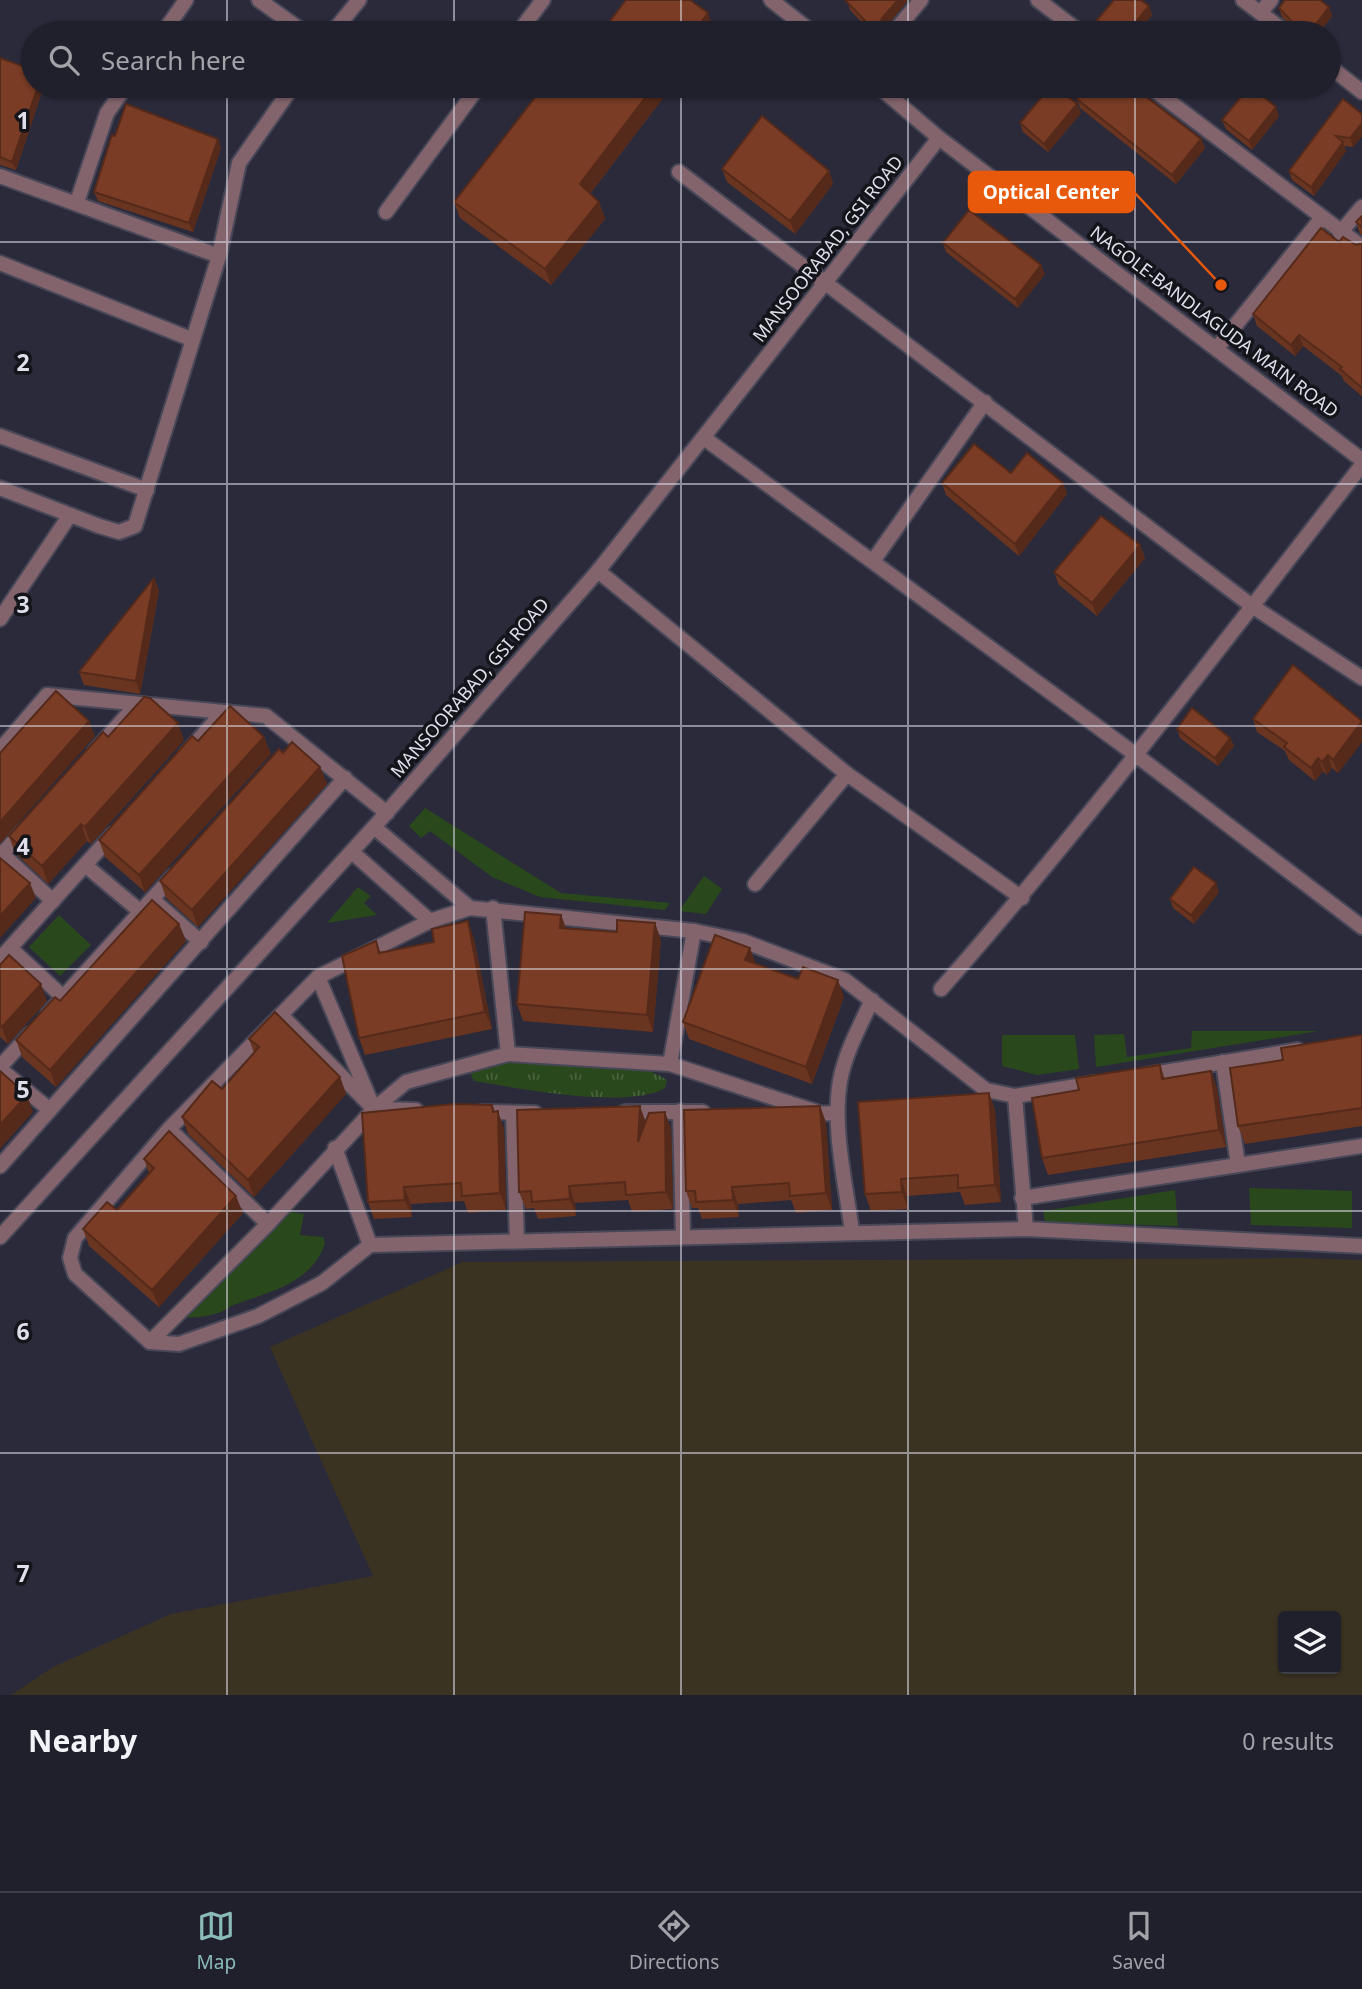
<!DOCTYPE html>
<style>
:root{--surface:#20202c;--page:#282834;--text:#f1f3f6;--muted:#a2a3a9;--line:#3d3e48;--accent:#8bbbb9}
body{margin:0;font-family:"Noto Sans",sans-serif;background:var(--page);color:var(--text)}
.controls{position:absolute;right:21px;bottom:21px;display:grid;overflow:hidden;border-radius:7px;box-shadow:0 2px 5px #0004}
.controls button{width:63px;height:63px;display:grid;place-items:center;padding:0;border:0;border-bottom:2px solid var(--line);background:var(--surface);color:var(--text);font:35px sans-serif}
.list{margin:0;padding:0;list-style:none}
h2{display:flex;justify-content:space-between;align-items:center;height:91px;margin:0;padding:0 28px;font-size:30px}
h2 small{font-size:23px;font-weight:400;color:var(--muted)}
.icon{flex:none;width:38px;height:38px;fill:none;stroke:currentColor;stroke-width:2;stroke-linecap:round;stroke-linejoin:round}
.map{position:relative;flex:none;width:1362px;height:1695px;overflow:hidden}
.search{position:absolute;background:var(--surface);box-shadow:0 2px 5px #0004;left:21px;right:21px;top:21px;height:77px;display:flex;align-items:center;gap:18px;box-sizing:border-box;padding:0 24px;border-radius:38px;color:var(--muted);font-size:26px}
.sheet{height:196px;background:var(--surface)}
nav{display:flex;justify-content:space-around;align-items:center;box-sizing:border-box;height:98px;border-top:2px solid var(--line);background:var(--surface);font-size:19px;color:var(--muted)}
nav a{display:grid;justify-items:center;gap:4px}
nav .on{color:var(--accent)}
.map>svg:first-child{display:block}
</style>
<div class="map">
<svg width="1362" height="1695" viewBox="0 0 1362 1695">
<defs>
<pattern id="park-tufts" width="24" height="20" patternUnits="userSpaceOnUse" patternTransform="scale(1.75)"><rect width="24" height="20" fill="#29491d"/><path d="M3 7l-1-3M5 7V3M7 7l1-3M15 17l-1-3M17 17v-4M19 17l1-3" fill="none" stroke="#48633e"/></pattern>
</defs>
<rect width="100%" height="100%" fill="#2a2a3b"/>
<path fill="#3b3322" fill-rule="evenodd" d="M1299,1258L1362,1260V1695H11L53,1667L171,1614L373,1576L270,1347L463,1262ZM1283,1616H1336V1669H1283Z"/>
<g fill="#29491d">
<polygon points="425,808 561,893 670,903 665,910 540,897 492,877 430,831 421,838 409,826"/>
<polygon points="704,876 722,889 706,914 679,911"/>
<polygon points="358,887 371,896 364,903 377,915 327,923"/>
<polygon points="59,915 91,945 60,976 29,947"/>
<polygon points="1192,1031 1319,1031 1096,1067 1094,1035 1124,1034 1127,1057 1191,1048"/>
<polygon points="1002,1035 1075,1035 1079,1069 1037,1075 1002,1066"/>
<polygon points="1249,1188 1352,1191 1352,1228 1251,1225"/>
<polygon points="1175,1190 1178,1226 1045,1222 1043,1211"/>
<path d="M273,1209L304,1214L300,1235L323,1237L325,1243C312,1284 268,1292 231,1306C216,1317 200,1317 182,1318Z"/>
</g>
<path fill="url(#park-tufts)" d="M539,1059C580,1061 632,1057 667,1080L665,1088C628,1110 518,1088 474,1081L468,1069L479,1062Z"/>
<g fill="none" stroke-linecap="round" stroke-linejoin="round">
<g stroke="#474757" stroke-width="18">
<g id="minor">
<polyline points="259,0 305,33"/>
<polyline points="1038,0 1081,33"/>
<polyline points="1243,0 1287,33"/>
<polyline points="1260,13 1271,0"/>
<polyline points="163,33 186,0"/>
<polyline points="332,33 359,0"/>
<polyline points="518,33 543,0"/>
<polyline points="893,33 921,0"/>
<polyline points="1329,66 1362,92"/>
<polyline points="1149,86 1362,247"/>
<polyline points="679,172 1252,606 1362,678"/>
<polyline points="0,176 219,256"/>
<polyline points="77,202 107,113 126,86"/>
<polyline points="386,212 479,86"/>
<polyline points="1340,233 1362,207"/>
<polyline points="0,263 191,339"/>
<polyline points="1217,348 1321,219"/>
<polyline points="0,436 147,490"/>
<polyline points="704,438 1136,755 1362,927"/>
<polyline points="0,488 99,526 119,532 135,526 219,256 239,163 293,86"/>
<polyline points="873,561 985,402"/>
<polyline points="598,571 847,774 1022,898"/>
<polyline points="0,619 70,515"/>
<polyline points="0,750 47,695 266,716 387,813"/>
<polyline points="95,751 137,704"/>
<polyline points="186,754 222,713"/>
<polyline points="374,827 470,908"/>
<polyline points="352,852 430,921"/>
<polyline points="2,854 53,901"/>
<polyline points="0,856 23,831"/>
<polyline points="85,865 141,912"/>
<polyline points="755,884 847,774"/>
<polyline points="152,899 201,942"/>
<polyline points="10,948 63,997"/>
<polyline points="0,959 113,834"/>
<path d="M941,989C1089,821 1224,642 1362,465"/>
<polyline points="48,1014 173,876"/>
<polyline points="281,1015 374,1109 416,1110"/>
<polyline points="508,1054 670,1064 817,1112"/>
<polyline points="1223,1062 1238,1165 1362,1146"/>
<polyline points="670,1064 694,931"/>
<polyline points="0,1067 30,1034"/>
<polyline points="0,1069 50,1110"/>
<polyline points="1146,1075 1298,1050"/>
<polyline points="1095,1083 1015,1096 986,1090 845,980 743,941 694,931 470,908 430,921 318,977 169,1129 75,1238 70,1258 75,1274 150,1342 179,1344 258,1316 322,1283 370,1245 1026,1229 1362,1246"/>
<polyline points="1015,1096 1026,1229"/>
<polyline points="374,1109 406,1082 508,1054 493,908"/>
<polyline points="680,1111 683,1237"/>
<polyline points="481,1112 535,1113"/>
<polyline points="625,1112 703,1112"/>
<polyline points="513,1113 517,1241"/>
<polyline points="807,1114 837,1113"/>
<polyline points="169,1129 268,1224 374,1109 318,977"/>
<polyline points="335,1148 370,1245"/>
<polyline points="0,1166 345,778"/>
<polyline points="1022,1198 1238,1165"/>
<path d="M852,1232C846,1184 832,1130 840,1081C845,1053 860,1026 872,1000"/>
<polyline points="150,1342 268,1224"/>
</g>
</g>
<g stroke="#474757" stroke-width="18">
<g id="tertiary">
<polyline points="771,0 813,33"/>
<polyline points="878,86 939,138 1362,460"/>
<polyline points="0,1237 374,827 598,571 939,138"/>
</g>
</g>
<use href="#minor" stroke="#83646d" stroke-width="14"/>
<use href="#tertiary" stroke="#83646d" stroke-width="14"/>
</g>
<g fill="#693420">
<polygon points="847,0 908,0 886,27 883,33 872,33 850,10"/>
<polygon points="1149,6 1152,15 1137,33 1106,33 1101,29 1097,20"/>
<polygon points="1329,7 1332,16 1319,33 1298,33 1282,17 1279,8"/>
<polygon points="0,58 33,86 44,86 16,170 0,165"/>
<polygon points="544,86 672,86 590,194 599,202 605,219 551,285 460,218 454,202"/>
<polygon points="1077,99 1201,139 1205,148 1176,184 1080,108"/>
<polygon points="1081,113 1048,152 1023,132 1020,123"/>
<polygon points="1362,114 1362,136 1353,147 1344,146 1346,151 1314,196 1292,180 1289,171"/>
<polygon points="1279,116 1252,150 1226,129 1222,120"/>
<polygon points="115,136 218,139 221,148 193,232 98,201 94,192"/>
<polygon points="722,169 829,171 833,184 795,234 727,182"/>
<polygon points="1362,216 1362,235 1360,234 1356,222"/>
<polygon points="1339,242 1356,245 1362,243 1362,396 1344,381 1342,376 1303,346 1295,356 1257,326 1253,314"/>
<polygon points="943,243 1045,274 1018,308 946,252"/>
<polygon points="1011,473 1063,483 1067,494 1019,556 946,495 942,483"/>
<polygon points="1140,545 1145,558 1097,616 1059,585 1054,572"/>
<polygon points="154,578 159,591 140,694 84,685 79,672"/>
<polygon points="1253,719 1362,721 1362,742 1338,773 1332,768 1327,775 1323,771 1315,781 1289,760 1285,751 1257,732"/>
<polygon points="1177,729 1230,738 1234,746 1218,766 1180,738"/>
<polygon points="108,737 184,740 91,844 87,841 48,884 15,853 9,836"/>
<polygon points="264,737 271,754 145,892 105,857 99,840"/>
<polygon points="283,753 320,767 327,784 198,927 166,898 160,881"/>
<polygon points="1219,892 1194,924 1173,908 1170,899"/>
<polygon points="561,915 566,928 617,932 661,940 653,1032 523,1021 517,1004"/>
<polygon points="179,924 186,941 56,1087 22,1057 16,1040 60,1001"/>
<polygon points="474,939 492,1029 365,1055 359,1038 376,941 381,953"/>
<polygon points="755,963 844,997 812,1084 689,1039 683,1022"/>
<polygon points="0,965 47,1001 8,1044 0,1037"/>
<polygon points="1362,1035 1362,1126 1245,1144 1238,1126 1283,1060"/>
<polygon points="249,1039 340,1077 346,1094 254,1197 188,1134 182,1117 222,1089 254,1053"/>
<polygon points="1160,1065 1165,1079 1211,1071 1217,1088 1226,1147 1048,1175 1042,1158 1079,1090"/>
<polygon points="989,1093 995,1110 1001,1202 965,1205 960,1192 907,1196 908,1209 871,1211 865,1194"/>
<polygon points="492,1105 504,1129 506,1210 468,1213 464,1201 411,1204 412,1217 374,1219 368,1202"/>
<polygon points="820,1106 826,1123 832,1210 796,1213 791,1200 738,1204 739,1217 702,1219 698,1208 692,1208 686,1191"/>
<polygon points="665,1112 671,1129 673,1209 632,1212 628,1200 575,1203 576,1216 538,1219 534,1208 526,1209 519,1192"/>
<polygon points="144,1159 243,1213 159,1307 89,1246 83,1229 117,1210 149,1173"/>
</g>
<g fill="#552a1a">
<polygon points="898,0 908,0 886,27 883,33 877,33 882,18"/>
<polygon points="1149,6 1152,15 1137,33 1127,33"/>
<polygon points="1329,7 1332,16 1319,33 1309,33"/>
<polygon points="708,13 714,30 712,33 693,33"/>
<polygon points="38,86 44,86 16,170 12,162"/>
<polygon points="654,86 672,86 585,200 580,184"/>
<polygon points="1077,104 1081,113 1048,152 1044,144"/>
<polygon points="1276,107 1279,116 1252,150 1249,141"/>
<polygon points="1362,123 1362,136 1353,147 1350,138"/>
<polygon points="218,139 221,148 193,232 189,223"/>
<polygon points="1201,139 1205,148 1176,184 1172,175"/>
<polygon points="1343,142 1346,151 1314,196 1311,187"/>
<polygon points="829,171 833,184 795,234 790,221"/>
<polygon points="599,202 605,219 551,285 545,269"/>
<polygon points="1041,265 1045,274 1018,308 1015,299"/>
<polygon points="1299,335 1303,346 1295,356 1291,345"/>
<polygon points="1063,483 1067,494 1019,556 1015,544"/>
<polygon points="1140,545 1145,558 1097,616 1092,603"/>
<polygon points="154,578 159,591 140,694 136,681"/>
<polygon points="89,721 95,736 0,844 0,822"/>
<polygon points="1362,722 1362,742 1338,773 1333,760"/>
<polygon points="178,723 184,740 91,844 85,827"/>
<polygon points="264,737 271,754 145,892 139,875"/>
<polygon points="1230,738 1234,746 1218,766 1215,758"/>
<polygon points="1328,755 1332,768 1327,775 1322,762"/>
<polygon points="1318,758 1323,771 1315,781 1311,768"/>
<polygon points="320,767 327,784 198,927 192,910"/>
<polygon points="81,824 87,841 48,884 42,866"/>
<polygon points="30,883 36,898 0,938 0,916"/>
<polygon points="1216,883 1219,892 1194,924 1191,915"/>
<polygon points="561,915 567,932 560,928"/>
<polygon points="468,921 474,939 492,1029 485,1012"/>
<polygon points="655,923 661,940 653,1032 647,1015"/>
<polygon points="179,924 186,941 56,1087 50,1070"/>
<polygon points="750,948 756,965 745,960"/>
<polygon points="838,980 844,997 812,1084 806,1067"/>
<polygon points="41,984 47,1001 8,1044 2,1027"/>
<polygon points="1211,1071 1217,1088 1226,1147 1219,1130"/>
<polygon points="340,1077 346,1094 254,1197 248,1180"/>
<polygon points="989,1093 995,1110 1001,1202 995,1185"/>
<polygon points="27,1095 33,1112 0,1149 0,1125"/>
<polygon points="492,1105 498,1121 498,1111 504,1129 506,1210 500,1193"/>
<polygon points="640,1106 646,1123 638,1142"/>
<polygon points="820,1106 826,1123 832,1210 826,1193"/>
<polygon points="665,1112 671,1129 673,1209 666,1192"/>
<polygon points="901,1179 907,1196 908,1209 902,1192"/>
<polygon points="569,1186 575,1203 576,1216 570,1199"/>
<polygon points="404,1187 411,1204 412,1217 405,1200"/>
<polygon points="732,1187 738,1204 739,1217 733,1200"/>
<polygon points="236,1196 243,1213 159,1307 152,1290"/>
</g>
<g fill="#7a3c25" stroke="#552a1a" stroke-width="2">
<polygon points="626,0 690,0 708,13 693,33 601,33"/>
<polygon points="847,0 898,0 882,18 876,32 846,1"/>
<polygon points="1114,0 1141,0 1149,6 1127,33 1114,33 1097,20"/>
<polygon points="1285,0 1320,0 1329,7 1309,33 1303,33 1279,8"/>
<polygon points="0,58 33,70 33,86 38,86 12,162 0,157"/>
<polygon points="544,86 654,86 580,184 599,202 545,269 454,202"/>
<polygon points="1051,86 1055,86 1077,104 1044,144 1020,123"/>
<polygon points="1088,86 1132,86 1201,139 1172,175 1077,99"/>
<polygon points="1250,86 1276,107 1249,141 1222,120"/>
<polygon points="1343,99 1362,114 1362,123 1350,138 1336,136 1343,142 1311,187 1289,171"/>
<polygon points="126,104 218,139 189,223 94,192 112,135 115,136"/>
<polygon points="762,116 829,171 790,221 722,169"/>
<polygon points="969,210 1041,265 1015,299 943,243"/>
<polygon points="1362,216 1362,227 1356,222"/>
<polygon points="1321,228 1339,242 1343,237 1356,245 1362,243 1362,388 1340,369 1342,367 1299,335 1291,345 1253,314"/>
<polygon points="974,444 1011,473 1027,453 1063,483 1015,544 942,483"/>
<polygon points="1101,516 1140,545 1092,603 1054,572"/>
<polygon points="154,578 136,681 79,672"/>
<polygon points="1293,665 1362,721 1333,760 1328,755 1322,762 1318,758 1311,768 1284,747 1287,743 1253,719"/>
<polygon points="56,691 89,721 0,822 0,753"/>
<polygon points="144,697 150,698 178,723 85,827 81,824 42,866 9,836 103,732 108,737"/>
<polygon points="230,706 264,737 139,875 99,840 192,736 198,741"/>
<polygon points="1192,708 1230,738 1215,758 1177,729"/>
<polygon points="292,742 320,767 192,910 160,881 279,749 283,753"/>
<polygon points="0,858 30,883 0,916"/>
<polygon points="1194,867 1216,883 1191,915 1170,899"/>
<polygon points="152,900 179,924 50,1070 16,1040 55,997 60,1001"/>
<polygon points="525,912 561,915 560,928 617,932 617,920 655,923 647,1015 517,1004"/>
<polygon points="468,921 485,1012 359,1038 342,956 376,941 379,953 434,942 432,929"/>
<polygon points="715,935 750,948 745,960 798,979 803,967 838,980 806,1067 683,1022"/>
<polygon points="9,955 41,984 2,1027 0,1026 0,965"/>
<polygon points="275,1012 340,1077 248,1180 182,1117 212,1081 222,1089 259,1047 249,1039"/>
<polygon points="1362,1035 1362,1108 1238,1126 1230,1068 1283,1060 1281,1048"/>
<polygon points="1160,1065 1162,1079 1211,1071 1219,1130 1042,1158 1032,1098 1079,1090 1076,1078"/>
<polygon points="0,1071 27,1095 0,1125"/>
<polygon points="989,1093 995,1185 958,1188 958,1175 901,1179 902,1192 865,1194 858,1102"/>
<polygon points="454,1104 492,1105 493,1112 498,1111 500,1193 462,1196 461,1183 404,1187 405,1200 368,1202 362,1113"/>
<polygon points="640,1106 638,1142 649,1113 665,1112 666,1192 626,1195 625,1182 569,1186 570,1199 532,1202 531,1191 519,1192 517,1110"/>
<polygon points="820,1106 826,1193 790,1196 789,1183 732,1187 733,1200 696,1202 695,1191 686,1191 684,1110"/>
<polygon points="169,1131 236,1196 152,1290 83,1229 107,1202 117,1210 154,1168 144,1159"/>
</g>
<path fill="none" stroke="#dfdfeb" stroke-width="2" stroke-opacity="0.55" d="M227,0V33M454,0V33M681,0V33M908,0V33M1135,0V33M227,86V1695M454,86V1695M681,86V1695M908,86V1695M1135,86V1695M0,242H1362M0,484H1362M0,726H1362M0,969H1362M0,1211H1362M0,1453H1362"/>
<g text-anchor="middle" stroke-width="7" stroke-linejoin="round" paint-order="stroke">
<g font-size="18" fill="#dfdfeb" stroke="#14141b">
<text transform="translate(828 249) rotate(-52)" y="6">MANSOORABAD, GSI ROAD</text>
<text transform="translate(1214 322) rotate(37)" y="6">NAGOLE-BANDLAGUDA MAIN ROAD</text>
<text transform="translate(470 688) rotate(-49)" y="6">MANSOORABAD, GSI ROAD</text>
</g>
</g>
<g font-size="23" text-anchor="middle" font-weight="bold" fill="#dfdfeb" stroke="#14141b" stroke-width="7" stroke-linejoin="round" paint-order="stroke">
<text x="23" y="129">1</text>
<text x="23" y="371">2</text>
<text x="23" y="613">3</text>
<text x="23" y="855">4</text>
<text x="23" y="1098">5</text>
<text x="23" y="1340">6</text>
<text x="23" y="1582">7</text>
</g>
<path fill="none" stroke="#e8590c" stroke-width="2.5" d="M1221 285L1134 192"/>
<circle fill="#e8590c" stroke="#14141b" stroke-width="2.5" cx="1221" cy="285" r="7"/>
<rect fill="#e8590c" stroke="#e8590c" stroke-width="2.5" x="969" y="172" width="165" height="40" rx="7"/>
<g font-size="19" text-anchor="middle" font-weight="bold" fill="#fff">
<text x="1051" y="199">Optical Center</text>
</g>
</svg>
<div class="controls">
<button><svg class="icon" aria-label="layers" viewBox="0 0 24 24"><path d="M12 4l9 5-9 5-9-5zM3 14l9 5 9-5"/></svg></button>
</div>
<div class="search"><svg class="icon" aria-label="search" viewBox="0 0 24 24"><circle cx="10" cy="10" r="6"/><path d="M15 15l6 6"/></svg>Search here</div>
</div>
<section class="sheet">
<h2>Nearby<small>0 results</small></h2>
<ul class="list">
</ul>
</section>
<nav>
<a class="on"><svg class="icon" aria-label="map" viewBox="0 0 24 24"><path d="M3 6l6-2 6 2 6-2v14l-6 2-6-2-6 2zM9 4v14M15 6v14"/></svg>Map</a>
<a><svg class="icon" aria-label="directions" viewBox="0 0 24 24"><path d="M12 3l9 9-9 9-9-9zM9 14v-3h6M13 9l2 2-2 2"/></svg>Directions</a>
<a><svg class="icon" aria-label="saved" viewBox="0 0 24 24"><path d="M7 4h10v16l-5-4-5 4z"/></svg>Saved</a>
</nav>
